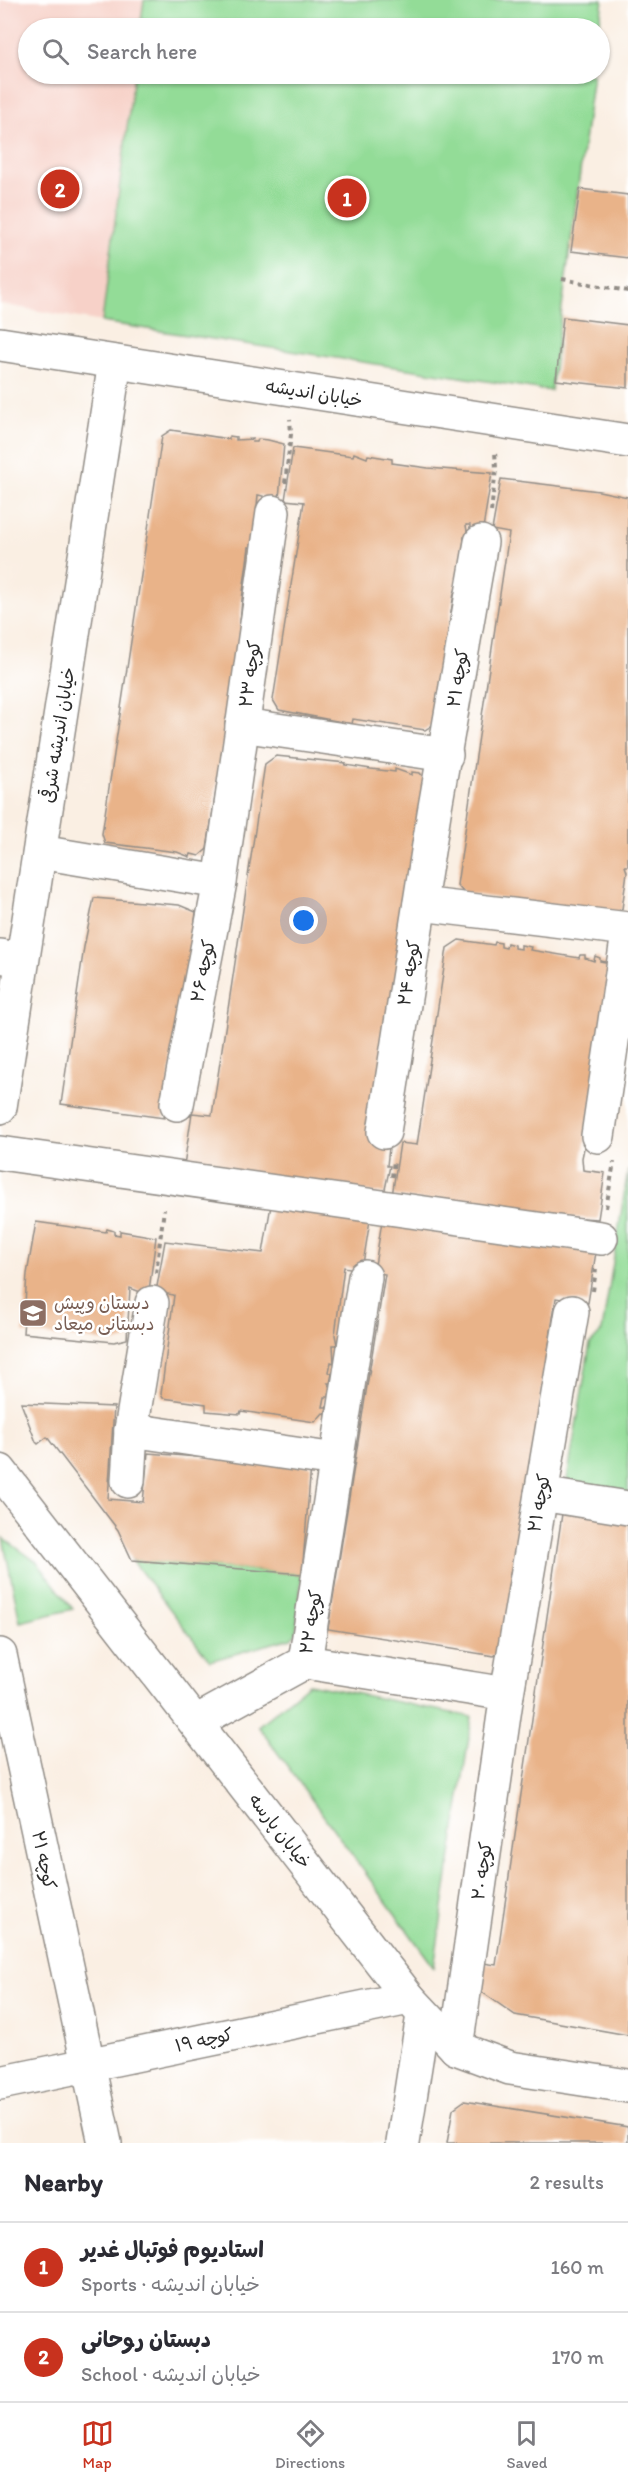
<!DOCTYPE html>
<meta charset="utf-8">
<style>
:root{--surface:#fff;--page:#f7f7f7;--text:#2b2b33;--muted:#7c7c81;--line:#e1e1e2;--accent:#c8321e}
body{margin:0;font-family:Itim,"Playpen Sans Arabic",sans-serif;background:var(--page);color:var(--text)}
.you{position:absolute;left:304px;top:921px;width:21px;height:21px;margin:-15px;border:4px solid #fff;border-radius:50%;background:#1a73e8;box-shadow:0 0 0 9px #1a73e833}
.badge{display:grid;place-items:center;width:39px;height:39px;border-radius:50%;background:var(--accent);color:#fff;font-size:20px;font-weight:700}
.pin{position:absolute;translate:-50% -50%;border:3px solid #fff;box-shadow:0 2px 6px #0006}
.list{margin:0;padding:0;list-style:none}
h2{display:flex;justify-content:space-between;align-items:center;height:78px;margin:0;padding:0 24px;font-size:26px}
h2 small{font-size:20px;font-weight:400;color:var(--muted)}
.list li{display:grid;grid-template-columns:39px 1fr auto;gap:18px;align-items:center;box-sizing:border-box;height:90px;padding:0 24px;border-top:2px solid var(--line)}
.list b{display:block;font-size:22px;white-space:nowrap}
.list p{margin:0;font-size:20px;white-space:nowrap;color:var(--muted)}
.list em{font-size:20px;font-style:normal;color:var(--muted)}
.icon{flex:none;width:33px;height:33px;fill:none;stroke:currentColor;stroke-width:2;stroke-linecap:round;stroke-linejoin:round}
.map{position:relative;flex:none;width:628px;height:2143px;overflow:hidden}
.search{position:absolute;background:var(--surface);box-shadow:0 2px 4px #0004;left:18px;right:18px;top:18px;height:66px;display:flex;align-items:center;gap:15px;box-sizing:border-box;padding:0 21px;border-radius:33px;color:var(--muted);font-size:22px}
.sheet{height:258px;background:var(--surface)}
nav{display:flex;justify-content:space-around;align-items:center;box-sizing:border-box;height:84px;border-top:2px solid var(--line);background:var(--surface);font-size:16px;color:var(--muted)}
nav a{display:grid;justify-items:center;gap:3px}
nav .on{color:var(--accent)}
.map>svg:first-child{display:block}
</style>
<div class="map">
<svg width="628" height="2143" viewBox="0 0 628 2143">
<rect width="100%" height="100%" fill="#fff"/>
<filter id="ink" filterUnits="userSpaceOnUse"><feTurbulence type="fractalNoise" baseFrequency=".0167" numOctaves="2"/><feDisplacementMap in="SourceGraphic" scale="12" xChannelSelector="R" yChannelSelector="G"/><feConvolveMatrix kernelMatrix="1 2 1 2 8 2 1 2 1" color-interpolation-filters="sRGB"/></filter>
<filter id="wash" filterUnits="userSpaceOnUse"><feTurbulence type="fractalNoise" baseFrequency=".008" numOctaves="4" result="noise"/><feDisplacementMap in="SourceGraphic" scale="24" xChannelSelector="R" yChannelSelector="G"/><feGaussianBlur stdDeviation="1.35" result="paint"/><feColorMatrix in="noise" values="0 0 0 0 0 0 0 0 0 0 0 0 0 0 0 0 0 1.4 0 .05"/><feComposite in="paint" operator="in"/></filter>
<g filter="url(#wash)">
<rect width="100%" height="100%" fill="#faefe3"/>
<polygon fill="#f7d1c8" points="0,0 150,0 144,28 28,28 28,74 135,74 102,322 0,304"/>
<g fill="#93dc97" stroke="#5f8461" stroke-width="1.5">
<polygon points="144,0 603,0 599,28 140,28"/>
<polygon points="134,74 593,74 551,391 102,322"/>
<polygon points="628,1170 628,1499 565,1491 590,1344 602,1331"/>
<polygon points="3,1538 37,1562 73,1609 20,1622"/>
<polygon points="132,1560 302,1574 296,1633 291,1638 210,1661"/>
<polygon points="309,1684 472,1717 434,1967 258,1726"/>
</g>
<g id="blocks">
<g fill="#e9b389">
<polygon points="580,189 628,195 628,258 571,251"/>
<polygon points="563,317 628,325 628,388 556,380"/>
<polygon points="171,430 229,439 229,436 236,437 236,440 253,439 252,442 257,442 258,439 268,440 284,444 279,498 263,499 263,496 258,495 253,548 249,547 242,599 240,624 242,625 207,849 199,856 191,854 190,857 177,852 105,843 102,834 162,436"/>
<polygon points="293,448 353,456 354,453 367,458 368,455 392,459 392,463 428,468 492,473 483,528 470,529 470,525 466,525 468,538 464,537 461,578 454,593 434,724 425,730 353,719 352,724 279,710 273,700 304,502 285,500"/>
<polygon points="501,479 599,491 628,497 628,866 625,866 627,872 622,909 611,915 464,893 457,885 509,533 492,530"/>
<polygon points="276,756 346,763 345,765 371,769 395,772 395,769 412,775 412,772 420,773 429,785 387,1166 390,1166 384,1194 184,1165 192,1113 212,1115 265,764"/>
<polygon points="94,898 179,905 196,912 190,963 179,1014 164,1118 61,1104 84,947"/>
<polygon points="459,940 494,945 495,942 501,943 501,947 506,948 507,943 514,945 514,948 521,949 521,945 531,947 530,950 579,958 580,955 585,955 585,958 594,961 595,956 600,958 600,961 611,963 590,1119 582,1158 583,1170 605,1173 598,1219 534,1215 392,1196 400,1143 417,1145 447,948"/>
<polygon points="271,1205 370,1220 362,1270 344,1267 335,1335 337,1345 333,1345 334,1363 331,1362 329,1372 332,1374 330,1383 328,1383 331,1387 329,1397 325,1397 323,1407 327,1407 325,1415 323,1413 315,1422 241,1411 240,1414 206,1411 206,1404 163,1398 161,1394 174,1295 156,1292 165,1241 263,1253"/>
<polygon points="382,1221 596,1252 588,1303 556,1298 504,1648 494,1656 328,1629 385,1274 374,1272"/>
<polygon points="36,1222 106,1232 107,1229 114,1231 114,1234 120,1235 120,1231 156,1237 149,1291 144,1289 143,1293 130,1288 127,1339 114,1342 23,1333 27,1274"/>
<polygon points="21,1403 114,1407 108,1499 143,1502 148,1453 311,1466 302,1574 132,1560 118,1530 47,1437 38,1444 36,1442"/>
<polygon points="563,1507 628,1516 628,2035 515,2015 479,1990 464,1960 496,1965"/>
<polygon points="464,2101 628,2127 628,2143 447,2143 453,2109"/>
</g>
</g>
</g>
<g filter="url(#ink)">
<use href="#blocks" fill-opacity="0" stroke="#928d87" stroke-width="1.5"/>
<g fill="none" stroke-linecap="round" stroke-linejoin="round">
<g stroke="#928d87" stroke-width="36">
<g id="minor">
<polyline points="242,725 446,755"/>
<polyline points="40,852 220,882"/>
<polyline points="420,904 628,929"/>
<polyline points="0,956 22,960"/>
<polyline points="177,1104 220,882 273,512"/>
<polyline points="384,1132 434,813 481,542"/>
<polyline points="598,1136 628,933"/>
<polyline points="0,1153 601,1238"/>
<polyline points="131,1430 336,1460"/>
<polyline points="0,1471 409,1998 456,2048 510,2068 628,2086"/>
<polyline points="128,1481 131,1430 152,1303"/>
<polyline points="541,1494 628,1508"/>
<polyline points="0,1655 105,2143"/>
<polyline points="305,1662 507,1694"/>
<polyline points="196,1722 305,1662 365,1277"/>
<polyline points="456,2048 507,1694 572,1312"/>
<polyline points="0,2083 409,1998"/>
<polyline points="403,2143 423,2015"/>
</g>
</g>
<g stroke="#928d87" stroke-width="36">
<g id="tertiary">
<polyline points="0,344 628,441"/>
<polyline points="0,1107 115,362"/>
</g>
</g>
<g stroke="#928d87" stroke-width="4" stroke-dasharray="4.5 4.5" stroke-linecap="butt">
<polyline points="562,279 628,291"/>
<polyline points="285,483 291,434 290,419"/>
<polyline points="491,512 496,469 495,451"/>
<polyline points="392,1177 394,1161"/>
<polyline points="606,1208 614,1162"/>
<polyline points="156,1273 164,1209"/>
<polyline points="593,1291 596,1269"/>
</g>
<use href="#minor" stroke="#fff" stroke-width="33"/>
<use href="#tertiary" stroke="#fff" stroke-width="33"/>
</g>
</g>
<defs>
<g id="school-square" transform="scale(1.5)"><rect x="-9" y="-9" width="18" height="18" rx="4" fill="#8d6e63" stroke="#fff"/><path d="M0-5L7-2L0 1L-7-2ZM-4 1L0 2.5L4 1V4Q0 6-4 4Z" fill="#fff"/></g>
</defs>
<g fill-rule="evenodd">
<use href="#school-square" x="33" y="1313"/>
</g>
<g text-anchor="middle" stroke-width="5" stroke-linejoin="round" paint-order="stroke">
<g font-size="18" fill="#2b2b2b" stroke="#fff">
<text transform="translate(314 393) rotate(9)" y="6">خیابان اندیشه</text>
<text transform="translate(250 674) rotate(-82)" y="6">کوچه ۲۳</text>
<text transform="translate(458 678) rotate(-81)" y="6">کوچه ۲۱</text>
<text transform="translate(58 735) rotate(-81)" y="6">خیابان اندیشه شرقی</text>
<text transform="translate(203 971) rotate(-79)" y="6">کوچه ۲۶</text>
<text transform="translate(409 973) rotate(-81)" y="6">کوچه ۲۴</text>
<text transform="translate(539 1503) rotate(-80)" y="6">کوچه ۲۱</text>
<text transform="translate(311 1622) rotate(-81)" y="6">کوچه ۲۲</text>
<text transform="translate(280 1831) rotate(52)" y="6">خیابان پارسه</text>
<text transform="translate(44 1860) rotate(78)" y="6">کوچه ۲۱</text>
<text transform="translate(482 1871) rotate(-82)" y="6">کوچه ۲۰</text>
<text transform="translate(204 2040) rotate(-12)" y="6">کوچه ۱۹</text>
</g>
<g font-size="18" fill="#785e54" stroke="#fff" text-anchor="start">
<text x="54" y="1309">دبستان وپیش<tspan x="54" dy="21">دبستانی میعاد</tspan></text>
</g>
</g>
</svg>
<div class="you"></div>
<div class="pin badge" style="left:347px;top:198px">1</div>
<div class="pin badge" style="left:60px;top:189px">2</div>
<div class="search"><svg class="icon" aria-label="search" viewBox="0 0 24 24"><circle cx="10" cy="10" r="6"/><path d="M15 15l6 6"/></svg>Search here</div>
</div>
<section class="sheet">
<h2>Nearby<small>2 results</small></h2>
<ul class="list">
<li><span class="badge">1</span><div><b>استادیوم فوتبال غدیر</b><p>Sports · خیابان اندیشه</p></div><em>160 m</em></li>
<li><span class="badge">2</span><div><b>دبستان روحانی</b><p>School · خیابان اندیشه</p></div><em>170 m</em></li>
</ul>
</section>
<nav>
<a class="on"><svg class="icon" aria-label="map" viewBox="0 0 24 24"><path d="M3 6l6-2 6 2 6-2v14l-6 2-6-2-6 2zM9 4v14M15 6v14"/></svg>Map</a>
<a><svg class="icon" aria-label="directions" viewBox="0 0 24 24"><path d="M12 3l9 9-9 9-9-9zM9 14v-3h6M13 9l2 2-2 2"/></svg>Directions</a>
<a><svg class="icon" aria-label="saved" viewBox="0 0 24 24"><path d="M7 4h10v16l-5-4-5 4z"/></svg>Saved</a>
</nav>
